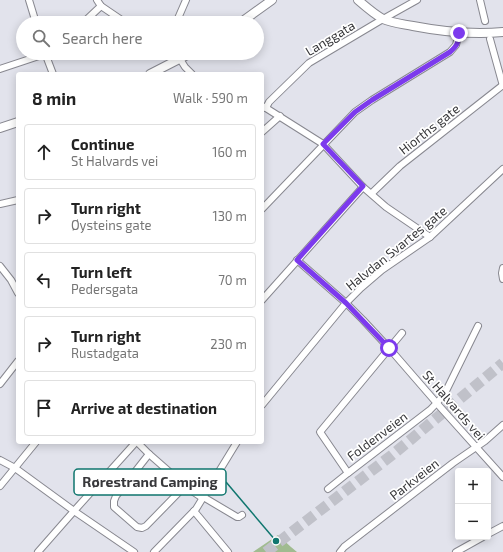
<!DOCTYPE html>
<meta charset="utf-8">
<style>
:root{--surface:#fff;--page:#f6f6f6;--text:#222;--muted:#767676;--line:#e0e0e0}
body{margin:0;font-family:"Exo 2",sans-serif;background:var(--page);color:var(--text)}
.controls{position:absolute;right:12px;bottom:12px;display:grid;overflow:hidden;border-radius:4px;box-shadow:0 2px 10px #0003}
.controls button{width:36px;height:36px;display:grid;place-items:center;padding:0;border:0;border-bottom:1px solid var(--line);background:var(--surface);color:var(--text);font:20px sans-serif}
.stop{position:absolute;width:12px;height:12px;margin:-9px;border:3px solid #7c3aed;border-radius:50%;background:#fff}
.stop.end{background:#7c3aed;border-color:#fff;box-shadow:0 1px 4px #0008}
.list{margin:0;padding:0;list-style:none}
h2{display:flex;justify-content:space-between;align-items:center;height:52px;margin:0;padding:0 16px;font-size:17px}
h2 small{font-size:13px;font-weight:400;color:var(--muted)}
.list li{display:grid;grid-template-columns:26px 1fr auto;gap:12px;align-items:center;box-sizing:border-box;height:56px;margin:0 8px 8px;padding:0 8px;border:1px solid var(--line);border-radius:4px}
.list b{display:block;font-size:15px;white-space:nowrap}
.list p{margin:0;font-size:13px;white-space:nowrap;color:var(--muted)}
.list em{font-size:13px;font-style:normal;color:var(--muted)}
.icon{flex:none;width:22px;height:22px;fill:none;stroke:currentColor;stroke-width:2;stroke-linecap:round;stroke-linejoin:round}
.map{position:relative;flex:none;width:503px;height:552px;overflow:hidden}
.search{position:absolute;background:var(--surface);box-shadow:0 2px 10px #0003;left:16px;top:16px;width:248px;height:44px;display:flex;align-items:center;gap:10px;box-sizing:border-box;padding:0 14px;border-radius:22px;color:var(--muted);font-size:15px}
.panel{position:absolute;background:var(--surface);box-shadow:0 2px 10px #0003;left:16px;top:72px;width:248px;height:372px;border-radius:4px}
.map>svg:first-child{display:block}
</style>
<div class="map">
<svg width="503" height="552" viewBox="0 0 503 552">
<rect width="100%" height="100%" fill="#e2e3ec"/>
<polygon fill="#a0bb90" points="278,535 291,547 297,552 253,552"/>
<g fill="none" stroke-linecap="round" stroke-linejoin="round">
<polyline stroke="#c0c1c9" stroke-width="11" stroke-dasharray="11 5.5" stroke-linecap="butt" points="266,552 392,455 503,363"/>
<g stroke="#888890" stroke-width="8">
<g id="street">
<polyline points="29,0 36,23"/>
<polyline points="97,0 101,6 126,23"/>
<polyline points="480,0 485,21"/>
<polyline points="83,23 101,6"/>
<polyline points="176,23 186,0"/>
<polyline points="490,39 503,86"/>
<polyline points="45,53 53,74"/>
<polyline points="100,53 103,55"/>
<polyline points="180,59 185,67 192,74"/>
<polyline points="0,69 48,53"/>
<polyline points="262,106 266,108 323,144 363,187 386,207 430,237"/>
<polyline points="266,108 269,102 309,63 383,19 417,0"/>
<polyline points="262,132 280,116"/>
<polyline points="372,193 400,166 503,85"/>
<polyline points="0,204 18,200"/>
<polyline points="262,209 355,112 372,100 450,52 456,45 459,33"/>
<polyline points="297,260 346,303 363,320 389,348 441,408 503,477"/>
<polyline points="0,266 11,280 18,293"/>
<polyline points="503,268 502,273 503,279"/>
<polyline points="262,300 363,187"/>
<path d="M402,333L320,432L348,473L430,410C436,404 441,399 446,391L478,326"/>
<polyline points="0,384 18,361"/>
<polyline points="262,405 346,303 361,288 382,270 430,237 503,169"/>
<polyline points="137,442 149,454 189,489 201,497 205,498 237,517 239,517 242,515"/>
<polyline points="149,454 116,496 114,501 114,507 137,527 142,528 146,526 185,486"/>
<polyline points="0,460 15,468 74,511 134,552"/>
<polyline points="0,486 36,442"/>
<polyline points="328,489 348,473"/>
<polyline points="194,511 228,552"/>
<polyline points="488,534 503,526"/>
<polyline points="38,552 74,511 136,442"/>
<polyline points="154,552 196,509 237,442"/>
<polyline points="340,552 344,547 453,463 485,441 503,425"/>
<polyline points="456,552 483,537"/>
</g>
</g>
<g stroke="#888890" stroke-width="10">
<g id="secondary">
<path d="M358,0C366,7 374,14 383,19C392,23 403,24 413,26C444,32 471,35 503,32"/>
<polyline points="240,23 272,0"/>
<polyline points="150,74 191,53"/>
<polyline points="0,128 18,122"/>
</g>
</g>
<use href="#street" stroke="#fff" stroke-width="6"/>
<use href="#secondary" stroke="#fff" stroke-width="8"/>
</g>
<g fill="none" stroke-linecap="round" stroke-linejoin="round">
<path stroke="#7c3aed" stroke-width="5" d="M389,348L346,303L297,260L363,186L323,144L355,112L372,100L450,52C458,45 458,43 459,33"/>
</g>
<g text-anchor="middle" stroke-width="3.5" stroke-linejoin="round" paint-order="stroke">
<g font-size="13" fill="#38383b" stroke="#fff">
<text transform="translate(330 38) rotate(-31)" y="5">Langgata</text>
<text transform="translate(429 129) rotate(-38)" y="5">Hiorths gate</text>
<text transform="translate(396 248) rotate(-39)" y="5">Halvdan Svartes gate</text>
<text transform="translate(454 405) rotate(49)" y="5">St Halvards vei</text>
<text transform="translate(377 436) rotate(-37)" y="5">Foldenveien</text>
<text transform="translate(414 479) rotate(-38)" y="5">Parkveien</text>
</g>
</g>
<path fill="none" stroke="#0f766e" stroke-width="1.5" d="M276 541L226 482"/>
<circle fill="#0f766e" stroke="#fff" stroke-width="1.5" cx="276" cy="541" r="4"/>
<rect fill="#fff" stroke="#0f766e" stroke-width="1.5" x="74" y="469" width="152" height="26" rx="4"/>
<g font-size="14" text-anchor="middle" font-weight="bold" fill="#38383b">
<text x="150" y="487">Rørestrand Camping</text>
</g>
</svg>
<div class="controls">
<button>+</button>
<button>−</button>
</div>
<div class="stop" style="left:389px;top:348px"></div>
<div class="stop end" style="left:459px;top:33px"></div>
<div class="search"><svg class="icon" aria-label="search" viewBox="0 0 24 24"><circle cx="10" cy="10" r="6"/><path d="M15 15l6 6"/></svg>Search here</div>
<section class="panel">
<h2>8 min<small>Walk · 590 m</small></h2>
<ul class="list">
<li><svg class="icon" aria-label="ahead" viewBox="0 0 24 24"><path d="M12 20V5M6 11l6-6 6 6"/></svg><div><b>Continue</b><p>St Halvards vei</p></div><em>160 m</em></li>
<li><svg class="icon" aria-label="right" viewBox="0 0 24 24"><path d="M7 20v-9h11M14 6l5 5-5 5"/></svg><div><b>Turn right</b><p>Øysteins gate</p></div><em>130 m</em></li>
<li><svg class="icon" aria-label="left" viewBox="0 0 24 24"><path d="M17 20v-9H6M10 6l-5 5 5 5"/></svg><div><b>Turn left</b><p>Pedersgata</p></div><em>70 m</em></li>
<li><svg class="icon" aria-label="right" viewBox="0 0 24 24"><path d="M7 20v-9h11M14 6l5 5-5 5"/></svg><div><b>Turn right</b><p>Rustadgata</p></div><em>230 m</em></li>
<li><svg class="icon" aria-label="arrive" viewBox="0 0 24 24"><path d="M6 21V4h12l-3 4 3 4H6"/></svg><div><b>Arrive at destination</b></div></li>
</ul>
</section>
</div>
